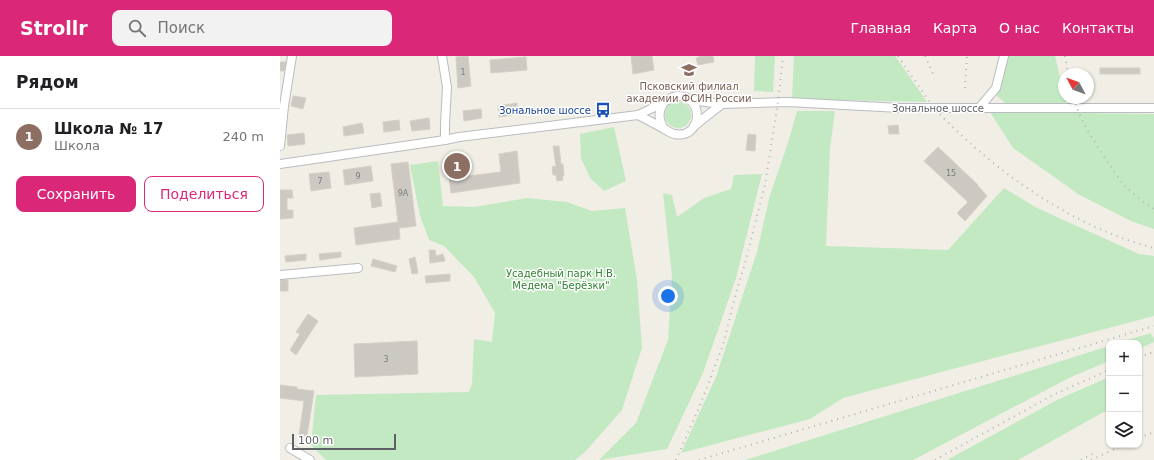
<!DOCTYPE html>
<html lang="ru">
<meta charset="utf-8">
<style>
:root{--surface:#fff;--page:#f2f2f2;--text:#202124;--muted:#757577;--line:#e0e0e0;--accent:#db2777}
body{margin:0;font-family:"DejaVu Sans",sans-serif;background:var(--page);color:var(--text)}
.controls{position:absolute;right:12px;bottom:12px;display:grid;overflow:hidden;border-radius:8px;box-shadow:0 1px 3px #0004}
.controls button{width:36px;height:36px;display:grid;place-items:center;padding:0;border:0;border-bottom:1px solid var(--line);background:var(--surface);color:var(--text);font:20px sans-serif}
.compass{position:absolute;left:778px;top:12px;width:36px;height:36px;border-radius:50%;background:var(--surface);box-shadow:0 1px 3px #0004;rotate:311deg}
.scale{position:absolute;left:12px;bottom:10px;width:104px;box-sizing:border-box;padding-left:4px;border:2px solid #5e6267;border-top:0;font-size:11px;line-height:14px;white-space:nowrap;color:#5e6267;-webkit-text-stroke:3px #fff;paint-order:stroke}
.you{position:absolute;left:388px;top:240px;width:14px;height:14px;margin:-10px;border:3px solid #fff;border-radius:50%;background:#1a73e8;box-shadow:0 0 0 6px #1a73e833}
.badge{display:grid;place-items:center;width:26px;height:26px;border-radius:50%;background:var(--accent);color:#fff;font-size:13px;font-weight:700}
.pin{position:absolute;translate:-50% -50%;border:2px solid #fff;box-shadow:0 1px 4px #0006}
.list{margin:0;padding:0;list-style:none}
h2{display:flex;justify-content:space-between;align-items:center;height:52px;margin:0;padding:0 16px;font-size:17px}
h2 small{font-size:13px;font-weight:400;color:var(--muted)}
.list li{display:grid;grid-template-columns:26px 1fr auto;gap:12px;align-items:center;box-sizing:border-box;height:56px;padding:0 16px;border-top:1px solid var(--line)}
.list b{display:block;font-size:15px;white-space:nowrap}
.list p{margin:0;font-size:13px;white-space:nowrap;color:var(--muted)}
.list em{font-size:13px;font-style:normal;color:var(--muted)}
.actions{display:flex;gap:8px;padding:12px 16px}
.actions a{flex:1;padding:9px 0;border:1px solid var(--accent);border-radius:8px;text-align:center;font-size:14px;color:var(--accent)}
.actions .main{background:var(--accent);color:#fff}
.icon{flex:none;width:22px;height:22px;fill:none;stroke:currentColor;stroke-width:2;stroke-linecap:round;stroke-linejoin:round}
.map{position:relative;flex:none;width:874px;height:404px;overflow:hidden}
header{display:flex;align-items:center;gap:24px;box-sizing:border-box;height:56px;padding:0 20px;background:var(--accent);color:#fff}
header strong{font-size:19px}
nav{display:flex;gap:22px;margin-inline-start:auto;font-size:14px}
.search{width:280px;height:36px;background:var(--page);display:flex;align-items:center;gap:10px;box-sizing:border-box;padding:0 14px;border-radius:8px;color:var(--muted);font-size:15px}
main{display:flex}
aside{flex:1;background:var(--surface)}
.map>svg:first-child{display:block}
</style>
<header>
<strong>Strollr</strong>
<div class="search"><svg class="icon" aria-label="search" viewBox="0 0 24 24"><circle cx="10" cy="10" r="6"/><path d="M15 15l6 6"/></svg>Поиск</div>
<nav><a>Главная</a><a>Карта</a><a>О нас</a><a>Контакты</a></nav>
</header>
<main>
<aside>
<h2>Рядом<small></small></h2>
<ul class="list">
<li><span class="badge" style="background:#8d6e63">1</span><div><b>Школа № 17</b><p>Школа</p></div><em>240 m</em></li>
</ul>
<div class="actions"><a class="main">Сохранить</a><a>Поделиться</a></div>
</aside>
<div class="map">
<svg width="874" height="404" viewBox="0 0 874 404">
<rect width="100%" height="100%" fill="#f1eee6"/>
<g fill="#c3e9c2">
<polygon points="475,0 495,0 493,36 474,35"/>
<polygon points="514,0 615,0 647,46 512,43"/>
<polygon points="729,0 775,0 784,38 784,42 785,42 786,47 725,47 717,40 720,33"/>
<circle cx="398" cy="59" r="13"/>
<polygon points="517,55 555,55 550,92 546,190 668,194 724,132 757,152 859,198 874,200 874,260 563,342 530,363 401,397 436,321 477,196 490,139 508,87"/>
<polygon points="710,56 874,58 874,173 851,165 798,138 733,92"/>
<polygon points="334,71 346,125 324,135 310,122 301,102 300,78"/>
<polygon points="158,105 163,150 194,151 247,142 287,146 312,155 345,152 357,224 362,292 342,354 305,396 295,404 46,404 31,389 36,339 189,336 192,328 194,283 212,286 215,257 194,221 164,190 149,184 140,160 130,109"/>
<polygon points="482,118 456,222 423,317 387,393 319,404 356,367 388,284 392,220 383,137 392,139 397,161 424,142 451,133 454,119"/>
<polygon points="871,277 874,283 874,286 859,293 859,287 837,287"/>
<polygon points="829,290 829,305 791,321 633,404 465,404"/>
<polygon points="829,321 829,353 738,404 667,404 777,344"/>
</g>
<g fill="#ccc9c3" stroke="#d6d0c4">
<polygon points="188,0 191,30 178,32 176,1"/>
<polygon points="351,0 372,0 374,14 353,18"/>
<polygon points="419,0 433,0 434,6 418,9 416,2 420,1"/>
<polygon points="246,1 247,14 211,17 210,4"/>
<polygon points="0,6 6,6 4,15 0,15"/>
<rect x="820" y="12" width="40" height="6"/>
<polygon points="13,40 26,42 23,53 11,50"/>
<polygon points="237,47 238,58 219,61 218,50"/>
<polygon points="201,53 202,62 184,65 183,55"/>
<polygon points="149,62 150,73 132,75 130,65"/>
<polygon points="119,64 120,74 104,76 103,66"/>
<polygon points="82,67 84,77 64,80 63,71"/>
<polygon points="618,69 619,78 609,78 608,70"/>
<polygon points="24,77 25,88 8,90 7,79"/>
<polygon points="468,78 476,79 475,95 466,94"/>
<polygon points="273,90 279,90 281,108 283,108 284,120 282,120 283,124 277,125 276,119 273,119 272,111 276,110"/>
<polygon points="658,91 698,129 698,130 707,140 685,165 677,157 688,146 644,105"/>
<polygon points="237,95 240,127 171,137 167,104 186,102 188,120 221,116 219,98"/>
<polygon points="128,106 136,170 119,172 120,183 76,189 74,172 118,166 111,108"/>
<polygon points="91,110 93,125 65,129 63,114"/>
<polygon points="49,116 51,132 31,135 29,118"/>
<polygon points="0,134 12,134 13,142 7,142 7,154 13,154 13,162 0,163"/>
<polygon points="100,137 102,150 92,152 90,138"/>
<polygon points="149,194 155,194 156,200 163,198 165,205 150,207"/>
<polygon points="61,196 61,201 40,204 39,198"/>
<polygon points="26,198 26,204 6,206 5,200"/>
<polygon points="135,201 138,217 132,218 129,203"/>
<polygon points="93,203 117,210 115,216 91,210"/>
<polygon points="170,218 170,225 146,227 145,220"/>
<rect x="0" y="224" width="8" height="11"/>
<polygon points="28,258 38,265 16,299 10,294 20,278 16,276"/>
<polygon points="137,285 138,318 75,321 74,288"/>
<polygon points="0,329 17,331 17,333 34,335 27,380 19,379 24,345 0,342"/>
</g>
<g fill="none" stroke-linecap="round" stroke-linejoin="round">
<g stroke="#b9bcc0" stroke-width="10">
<g id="minor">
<polyline points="162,0 167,31 165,68 165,84"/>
<polyline points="409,44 442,48 508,46 620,52 874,52"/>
<path d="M384,46C378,56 378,63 384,73"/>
<polyline points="699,52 716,32 724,0"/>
<polyline points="414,70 442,48"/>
<polyline points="0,90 4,50 12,0"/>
<path d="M0,108L165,84L179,81L358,59C366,55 375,51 383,47C388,44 391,41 397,40C425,39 423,84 394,78C390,77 386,74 383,72C375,68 366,63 358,59"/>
<polyline points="0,219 78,212"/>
<polyline points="10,392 30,404"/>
</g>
</g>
<use href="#minor" stroke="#fff" stroke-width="8"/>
<g stroke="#b5b6b7" stroke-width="2" stroke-dasharray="1 5" stroke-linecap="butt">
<path d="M618,0C626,12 634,23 642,35C646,41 650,47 654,52C711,113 792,171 874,192"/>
<polyline points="645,0 655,22"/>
<polyline points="785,0 788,18"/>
<polyline points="685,32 687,0"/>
<path d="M794,42C800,66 818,92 832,112C835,117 839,123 843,128C851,136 864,147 874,153"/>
<polyline points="859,301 874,296"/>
<polyline points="859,382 874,376"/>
<polyline points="396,404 421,347 443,289 456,237 464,211 485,129 498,46 503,0"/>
<polyline points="419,404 874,270"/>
<polyline points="655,404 773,339 829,314"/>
<polyline points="801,404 816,396"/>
<polyline points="811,404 844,389"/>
</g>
</g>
<defs>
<g id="university-bare" transform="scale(1.2)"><path d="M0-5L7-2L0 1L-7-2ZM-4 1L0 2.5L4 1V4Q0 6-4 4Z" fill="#8d6e63" stroke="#fff" stroke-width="2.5" paint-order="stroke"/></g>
<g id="bus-bare" transform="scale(1.2)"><path d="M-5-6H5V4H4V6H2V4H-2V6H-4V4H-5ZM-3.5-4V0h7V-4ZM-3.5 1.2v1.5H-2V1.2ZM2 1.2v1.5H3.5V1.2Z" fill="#1a4fb4" stroke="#fff" stroke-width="2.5" paint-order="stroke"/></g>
</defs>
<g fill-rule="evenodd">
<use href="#university-bare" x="409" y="14"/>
<use href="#bus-bare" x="323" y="54"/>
</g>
<g text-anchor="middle" stroke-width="3" stroke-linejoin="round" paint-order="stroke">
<g font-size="8" fill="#7a7c7e">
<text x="183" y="19">1</text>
<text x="671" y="120">15</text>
<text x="78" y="123">9</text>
<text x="40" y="128">7</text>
<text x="123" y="140">9А</text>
<text x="106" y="306">3</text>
</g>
<g font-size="10" fill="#785e54" stroke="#fff">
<text x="409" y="34">Псковский филиал<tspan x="409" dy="12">академии ФСИН России</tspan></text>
</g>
<g font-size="10" fill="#5e6267" stroke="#fff">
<text x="658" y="56">Зональное шоссе</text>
</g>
<g font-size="10" fill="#164399" stroke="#fff" text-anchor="end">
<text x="311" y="58">Зональное шоссе</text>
</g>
<g font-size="10" fill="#308332" stroke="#fff">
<text x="281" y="221">Усадебный парк Н.В.<tspan x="281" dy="12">Медема "Берёзки"</tspan></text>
</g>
</g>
</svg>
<div class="controls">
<button>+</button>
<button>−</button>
<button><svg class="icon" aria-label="layers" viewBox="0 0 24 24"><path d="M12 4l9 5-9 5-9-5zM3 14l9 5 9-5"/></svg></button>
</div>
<svg class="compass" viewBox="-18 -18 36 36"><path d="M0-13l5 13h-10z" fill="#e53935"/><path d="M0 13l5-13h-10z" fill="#757577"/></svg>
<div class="scale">100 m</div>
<div class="you"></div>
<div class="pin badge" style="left:177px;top:110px;background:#8d6e63">1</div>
</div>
</main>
